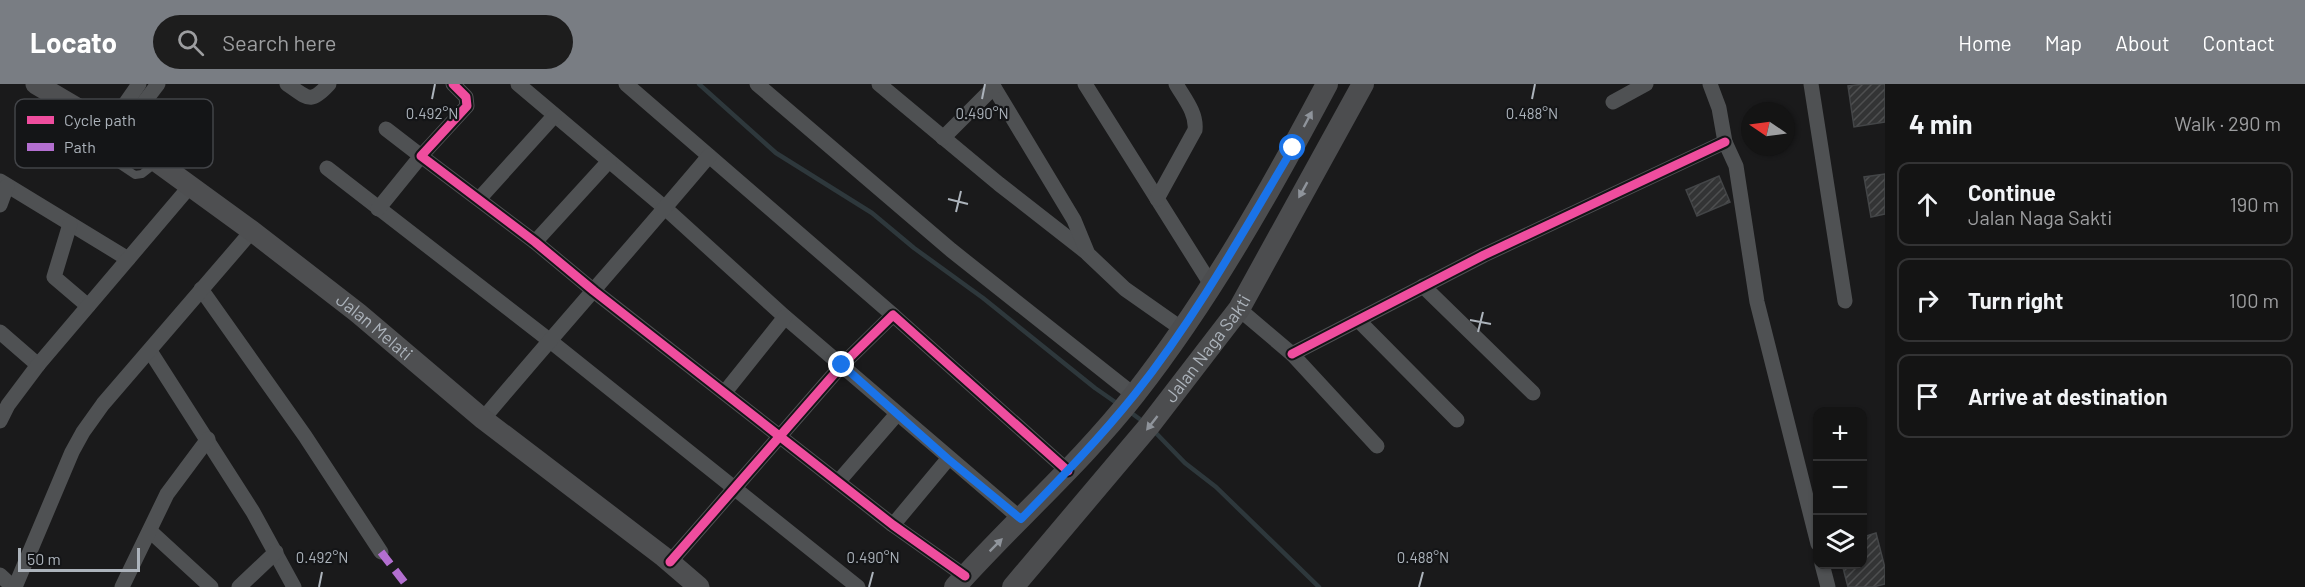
<!DOCTYPE html>
<meta charset="utf-8">
<style>
:root{--surface:#141414;--page:#1d1d1d;--text:#f1f3f6;--muted:#9d9ea0;--line:#333334;--accent:#797d83}
body{margin:0;font-family:Barlow,sans-serif;background:var(--page);color:var(--text)}
.controls{position:absolute;right:18px;bottom:18px;display:grid;overflow:hidden;border-radius:12px;box-shadow:0 2px 4px #0004}
.controls button{width:54px;height:54px;display:grid;place-items:center;padding:0;border:0;border-bottom:2px solid var(--line);background:var(--surface);color:var(--text);font:30px sans-serif}
.compass{position:absolute;left:1741px;top:18px;width:54px;height:54px;border-radius:50%;background:var(--surface);box-shadow:0 2px 4px #0004;rotate:283deg}
.scale{position:absolute;left:18px;bottom:15px;width:122px;box-sizing:border-box;padding-left:6px;border:3px solid #acb3bb;border-top:0;font-size:16px;line-height:21px;white-space:nowrap;color:#acb3bb;-webkit-text-stroke:4px #141517;paint-order:stroke}
.stop{position:absolute;width:18px;height:18px;margin:-14px;border:4px solid #1a73e8;border-radius:50%;background:#fff}
.stop.end{background:#1a73e8;border-color:#fff;box-shadow:0 2px 6px #0008}
.list{margin:0;padding:0;list-style:none}
h2{display:flex;justify-content:space-between;align-items:center;height:78px;margin:0;padding:0 24px;font-size:26px}
h2 small{font-size:20px;font-weight:400;color:var(--muted)}
.list li{display:grid;grid-template-columns:39px 1fr auto;gap:18px;align-items:center;box-sizing:border-box;height:84px;margin:0 12px 12px;padding:0 12px;border:2px solid var(--line);border-radius:12px}
.list b{display:block;font-size:22px;white-space:nowrap}
.list p{margin:0;font-size:20px;white-space:nowrap;color:var(--muted)}
.list em{font-size:20px;font-style:normal;color:var(--muted)}
.icon{flex:none;width:33px;height:33px;fill:none;stroke:currentColor;stroke-width:2;stroke-linecap:round;stroke-linejoin:round}
.map{position:relative;flex:none;width:1885px;height:503px;overflow:hidden}
header{display:flex;align-items:center;gap:36px;box-sizing:border-box;height:84px;padding:0 30px;background:var(--accent);color:#fff}
header strong{font-size:28px}
nav{display:flex;gap:33px;margin-inline-start:auto;font-size:21px}
.search{width:420px;height:54px;background:var(--page);display:flex;align-items:center;gap:15px;box-sizing:border-box;padding:0 21px;border-radius:33px;color:var(--muted);font-size:22px}
main{display:flex}
aside{flex:1;background:var(--surface)}
.map>svg:first-child{display:block}
</style>
<header>
<strong>Locato</strong>
<div class="search"><svg class="icon" aria-label="search" viewBox="0 0 24 24"><circle cx="10" cy="10" r="6"/><path d="M15 15l6 6"/></svg>Search here</div>
<nav><a>Home</a><a>Map</a><a>About</a><a>Contact</a></nav>
</header>
<main>
<div class="map">
<svg width="1885" height="503" viewBox="0 0 1885 503">
<defs>
<pattern id="building-hatch" width="6" height="6" patternUnits="userSpaceOnUse" patternTransform="scale(1.5)"><rect width="6" height="6" fill="#333435"/><path d="M-1 1l2-2M0 6l6-6M5 7l2-2" fill="none" stroke="#4e4f50"/></pattern>
</defs>
<rect width="100%" height="100%" fill="#1a1a1b"/>
<g fill="none" stroke-linecap="round" stroke-linejoin="round">
<g stroke="#2e383c" stroke-width="4.5">
<polyline points="699,0 776,69 872,129 914,164 983,214 1095,304 1118,320"/>
<polyline points="1130,328 1145,339"/>
<polyline points="1153,346 1185,379 1216,403 1319,503"/>
</g>
</g>
<g fill="url(#building-hatch)" stroke="#434547" stroke-width="1.5">
<polygon points="1864,0 1885,0 1885,38 1854,43 1848,2"/>
<polygon points="1885,90 1885,130 1871,133 1864,93"/>
<polygon points="1719,92 1730,118 1697,132 1686,106"/>
<polygon points="1876,449 1885,484 1885,500 1873,503 1848,503 1842,480 1863,480 1863,453"/>
</g>
<g fill="none" stroke-linecap="round" stroke-linejoin="round">
<polyline stroke="#4f5153" stroke-width="8" points="91,33 82,49 84,57 135,91 142,90 156,79"/>
<g stroke="#4f5153" stroke-width="15">
<path d="M287,0C308,14 310,21 329,0"/>
<polyline points="453,0 466,13 467,22 421,72 535,158 594,207 893,441 965,492"/>
<polyline points="518,0 665,124 785,233 1021,435"/>
<polyline points="626,0 893,231"/>
<polyline points="757,0 951,166 1134,311"/>
<polyline points="879,0 999,100 1086,168"/>
<polyline points="992,0 1074,136 1088,170 1125,205 1182,245"/>
<polyline points="1085,0 1212,202"/>
<polyline points="1710,0 1719,24 1725,58 1736,82 1757,218 1818,460"/>
<polyline points="1811,0 1845,217"/>
<polyline points="1613,18 1646,0"/>
<polyline points="109,43 139,0"/>
<polyline points="119,51 158,0"/>
<polyline points="943,54 994,3"/>
<polyline points="327,84 549,256 858,503"/>
<polyline points="0,97 128,175"/>
<polyline points="479,115 554,32"/>
<path d="M1157,115L1195,46C1197,29 1184,14 1176,0"/>
<polyline points="0,121 7,102"/>
<polyline points="378,125 421,72 386,45"/>
<polyline points="70,140 54,193 88,222"/>
<polyline points="535,158 609,77"/>
<polyline points="1423,202 1533,309"/>
<polyline points="201,205 305,352 381,468"/>
<polyline points="1239,225 1292,270 1377,362"/>
<polyline points="1358,236 1457,336"/>
<polyline points="0,248 38,281"/>
<polyline points="150,267 253,428 294,503"/>
<polyline points="1292,270 1484,171 1725,58"/>
<polyline points="725,308 785,233"/>
<path d="M483,335C557,247 634,161 709,72"/>
<polyline points="0,337 8,321 38,281 191,101"/>
<polyline points="838,398 897,330"/>
<polyline points="893,441 948,375"/>
<polyline points="150,447 211,503"/>
<polyline points="670,478 842,281 893,231 1068,387"/>
<polyline points="1822,480 1828,503"/>
<polyline points="0,491 13,503"/>
<polyline points="15,503 72,368 83,348 103,320 252,147"/>
<polyline points="122,503 167,410 208,355"/>
<polyline points="239,503 276,468"/>
</g>
<path stroke="#4e4f51" stroke-width="21" id="s1" d="M36,0L109,43L252,147L358,229L483,335L664,473L699,503"/>
<g stroke="#4c4d4f" stroke-width="22">
<path d="M955,503C1014,437 1081,379 1135,310C1210,214 1270,107 1327,0"/>
<path id="s2" d="M1013,503L1149,342L1239,225L1363,0"/>
</g>
<polyline stroke="#b36fd0" stroke-width="8" stroke-dasharray="15 8" stroke-linecap="butt" points="381,468 408,503"/>
<g stroke="#141517" stroke-width="13">
<g id="cycleway">
<polyline points="453,0 466,13 467,22 421,72 535,158 594,207 893,441 965,492"/>
<polyline points="1292,270 1484,171 1725,58"/>
<polyline points="670,478 842,281 893,231 1068,387"/>
</g>
</g>
<use href="#cycleway" stroke="#ef4d9e" stroke-width="9"/>
</g>
<defs><path id="oneway-solid" d="M-6-.8H1V-3.2L6.5 0L1 3.2V.8H-6Z" transform="scale(1.5)"/></defs>
<g fill="#8f949b">
<use href="#oneway-solid" transform="translate(1308 35) rotate(-62)"/>
<use href="#oneway-solid" transform="translate(1303 106) rotate(119)"/>
<use href="#oneway-solid" transform="translate(1152 339) rotate(128)"/>
<use href="#oneway-solid" transform="translate(996 461) rotate(-45)"/>
</g>
<g fill="none" stroke-linecap="round" stroke-linejoin="round">
<path stroke="#1a73e8" stroke-width="8" d="M842,281L948,375L1021,435C1060,395 1100,354 1135,310C1196,233 1243,148 1293,64"/>
</g>
<path fill="none" stroke="#acb3bb" stroke-width="2" d="M432,15L435,0M982,15L985,0M1532,15L1535,0M948,115L968,120M956,128L961,107M1470,236L1491,240M1478,248L1483,228M319,503L322,488M869,503L873,488M1419,503L1423,488"/>
<g text-anchor="middle" stroke-width="4.5" stroke-linejoin="round" paint-order="stroke">
<g font-size="18" fill="#acb3bb" stroke="#141517">
<text dy="6" stroke="none"><textPath href="#s1" startOffset="417">Jalan Melati</textPath></text>
<text dy="6" stroke="none"><textPath href="#s2" startOffset="308">Jalan Naga Sakti</textPath></text>
</g>
</g>
<rect x="15" y="15" width="198" height="69" rx="9" fill="#141517" stroke="#424448" stroke-width="1.5"/>
<rect x="27" y="32" width="27" height="8" fill="#ef4d9e"/>
<rect x="27" y="59" width="27" height="8" fill="#b36fd0"/>
<g font-size="16" fill="#acb3bb">
<text x="64" y="42">Cycle path</text>
<text x="64" y="69">Path</text>
</g>
<g font-size="15" text-anchor="middle" fill="#acb3bb" stroke="#141517" stroke-width="4.5" stroke-linejoin="round" paint-order="stroke">
<text x="432" y="35">0.492°N</text>
<text x="982" y="35">0.490°N</text>
<text x="1532" y="35">0.488°N</text>
<text x="322" y="479">0.492°N</text>
<text x="873" y="479">0.490°N</text>
<text x="1423" y="479">0.488°N</text>
</g>
</svg>
<div class="controls">
<button>+</button>
<button>−</button>
<button><svg class="icon" aria-label="layers" viewBox="0 0 24 24"><path d="M12 4l9 5-9 5-9-5zM3 14l9 5 9-5"/></svg></button>
</div>
<svg class="compass" viewBox="-18 -18 36 36"><path d="M0-13l5 13h-10z" fill="#e53935"/><path d="M0 13l5-13h-10z" fill="#9d9ea0"/></svg>
<div class="scale">50 m</div>
<div class="stop" style="left:1293px;top:64px"></div>
<div class="stop end" style="left:842px;top:281px"></div>
</div>
<aside>
<h2>4 min<small>Walk · 290 m</small></h2>
<ul class="list">
<li><svg class="icon" aria-label="ahead" viewBox="0 0 24 24"><path d="M12 20V5M6 11l6-6 6 6"/></svg><div><b>Continue</b><p>Jalan Naga Sakti</p></div><em>190 m</em></li>
<li><svg class="icon" aria-label="right" viewBox="0 0 24 24"><path d="M7 20v-9h11M14 6l5 5-5 5"/></svg><div><b>Turn right</b></div><em>100 m</em></li>
<li><svg class="icon" aria-label="arrive" viewBox="0 0 24 24"><path d="M6 21V4h12l-3 4 3 4H6"/></svg><div><b>Arrive at destination</b></div></li>
</ul>
</aside>
</main>
